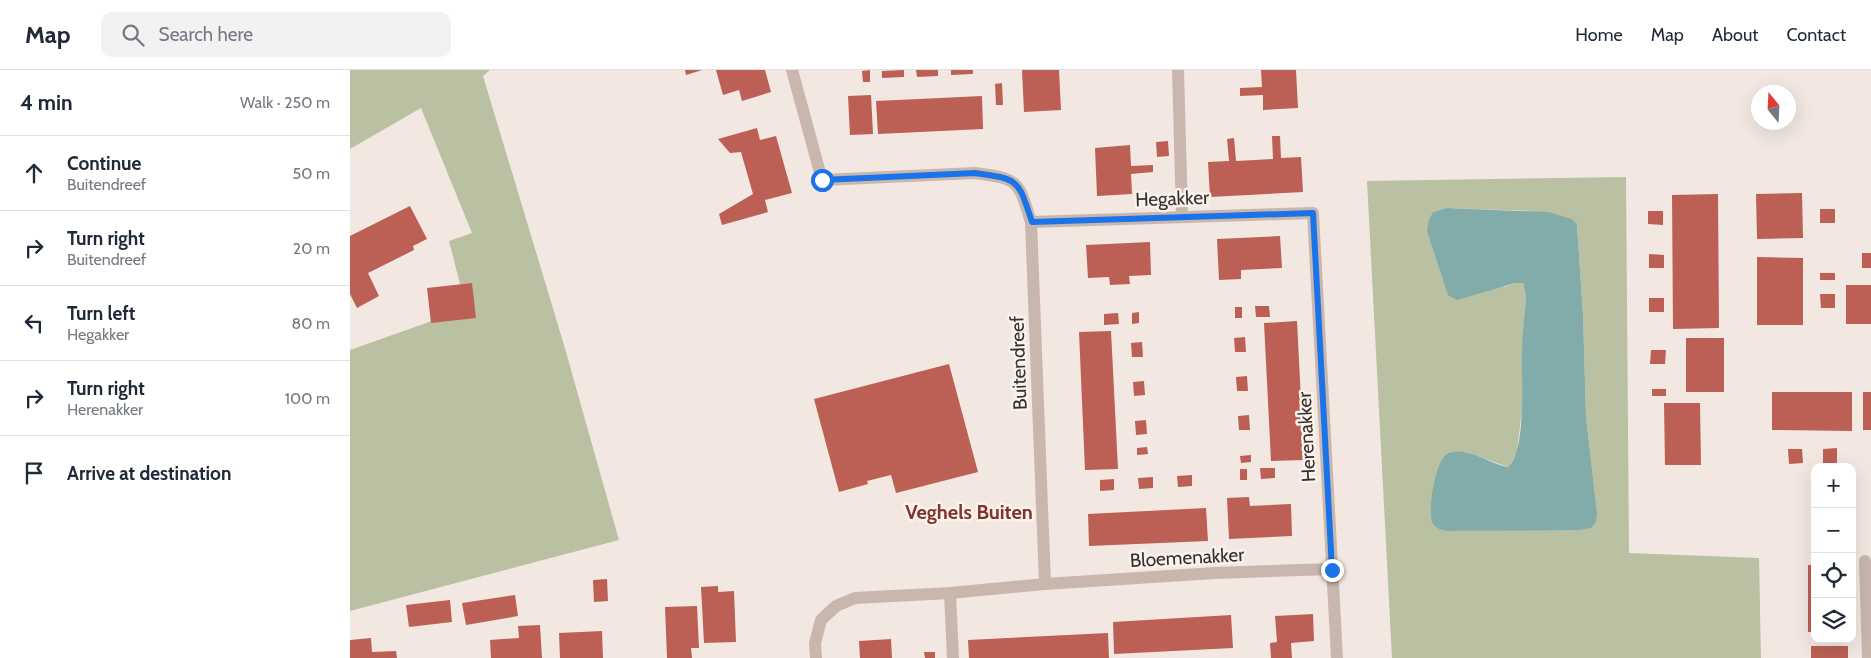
<!DOCTYPE html>
<meta charset="utf-8">
<style>
:root{--surface:#fff;--page:#f2f2f3;--text:#1f2937;--muted:#747a83;--line:#e0e1e3}
body{margin:0;font-family:Cabin,sans-serif;background:var(--page);color:var(--text)}
.controls{position:absolute;right:15px;bottom:15px;display:grid;overflow:hidden;border-radius:10px;box-shadow:0 5px 20px #0002}
.controls button{width:45px;height:45px;display:grid;place-items:center;padding:0;border:0;border-bottom:1px solid var(--line);background:var(--surface);color:var(--text);font:25px sans-serif}
.compass{position:absolute;left:1401px;top:15px;width:45px;height:45px;border-radius:50%;background:var(--surface);box-shadow:0 5px 20px #0002;rotate:342deg}
.stop{position:absolute;width:15px;height:15px;margin:-11px;border:4px solid #1a73e8;border-radius:50%;background:#fff}
.stop.end{background:#1a73e8;border-color:#fff;box-shadow:0 1px 5px #0008}
.list{margin:0;padding:0;list-style:none}
h2{display:flex;justify-content:space-between;align-items:center;height:65px;margin:0;padding:0 20px;font-size:21px}
h2 small{font-size:16px;font-weight:400;color:var(--muted)}
.list li{display:grid;grid-template-columns:32px 1fr auto;gap:15px;align-items:center;box-sizing:border-box;height:75px;padding:0 20px;border-top:1px solid var(--line)}
.list b{display:block;font-size:19px;white-space:nowrap}
.list p{margin:0;font-size:16px;white-space:nowrap;color:var(--muted)}
.list em{font-size:16px;font-style:normal;color:var(--muted)}
.icon{flex:none;width:28px;height:28px;fill:none;stroke:currentColor;stroke-width:2;stroke-linecap:round;stroke-linejoin:round}
.map{position:relative;flex:none;width:1521px;height:588px;overflow:hidden}
header{display:flex;align-items:center;gap:30px;box-sizing:border-box;height:70px;padding:0 25px;background:var(--surface);border-bottom:1px solid var(--line)}
header strong{font-size:24px}
nav{display:flex;gap:28px;margin-inline-start:auto;font-size:18px}
.search{width:350px;height:45px;background:var(--page);display:flex;align-items:center;gap:12px;box-sizing:border-box;padding:0 18px;border-radius:10px;color:var(--muted);font-size:19px}
main{display:flex}
aside{flex:1;background:var(--surface)}
.map>svg:first-child{display:block}
</style>
<header>
<strong>Map</strong>
<div class="search"><svg class="icon" aria-label="search" viewBox="0 0 24 24"><circle cx="10" cy="10" r="6"/><path d="M15 15l6 6"/></svg>Search here</div>
<nav><a>Home</a><a>Map</a><a>About</a><a>Contact</a></nav>
</header>
<main>
<aside>
<h2>4 min<small>Walk · 250 m</small></h2>
<ul class="list">
<li><svg class="icon" aria-label="ahead" viewBox="0 0 24 24"><path d="M12 20V5M6 11l6-6 6 6"/></svg><div><b>Continue</b><p>Buitendreef</p></div><em>50 m</em></li>
<li><svg class="icon" aria-label="right" viewBox="0 0 24 24"><path d="M7 20v-9h11M14 6l5 5-5 5"/></svg><div><b>Turn right</b><p>Buitendreef</p></div><em>20 m</em></li>
<li><svg class="icon" aria-label="left" viewBox="0 0 24 24"><path d="M17 20v-9H6M10 6l-5 5 5 5"/></svg><div><b>Turn left</b><p>Hegakker</p></div><em>80 m</em></li>
<li><svg class="icon" aria-label="right" viewBox="0 0 24 24"><path d="M7 20v-9h11M14 6l5 5-5 5"/></svg><div><b>Turn right</b><p>Herenakker</p></div><em>100 m</em></li>
<li><svg class="icon" aria-label="arrive" viewBox="0 0 24 24"><path d="M6 21V4h12l-3 4 3 4H6"/></svg><div><b>Arrive at destination</b></div></li>
</ul>
</aside>
<div class="map">
<svg width="1521" height="588" viewBox="0 0 1521 588">
<rect width="100%" height="100%" fill="#f2e8e1"/>
<g fill="#bac0a2" fill-rule="evenodd">
<polygon points="0,0 140,0 133,6 214,275 269,470 0,541 0,280 79,252 117,241 99,171 122,163 71,38 0,79"/>
<path d="M1276,107L1279,483L1409,488L1411,588H1042L1017,111ZM1097,138L1181,141L1227,155L1233,244L1236,347L1247,442L1115,461H1097L1099,383L1116,382L1158,397L1161,393L1167,381L1172,340V282L1176,225L1173,213H1165L1154,217L1083,142Z"/>
</g>
<path fill="#82aca9" d="M1097,138L1198,142L1222,149L1227,155L1233,244L1236,347L1247,442L1246,452L1241,458L1230,460L1097,461C1091,460 1085,458 1082,452C1078,439 1085,388 1099,383C1118,376 1139,394 1158,397C1177,380 1171,309 1172,283C1172,264 1175,244 1176,225L1173,213H1165L1107,230L1098,225L1077,161L1079,150L1083,142Z"/>
<g fill="#bc6055">
<polygon points="335,0 352,0 336,5"/>
<polygon points="366,0 415,0 421,22 392,31 389,20 373,25"/>
<polygon points="520,0 520,12 513,12 512,1"/>
<polygon points="554,0 554,7 532,8 532,1"/>
<polygon points="566,0 588,0 588,6 567,7"/>
<polygon points="601,0 623,0 623,4 601,5"/>
<polygon points="672,0 709,0 711,40 674,42"/>
<polygon points="911,0 946,0 948,38 913,40 913,25 890,26 890,18 912,17"/>
<polygon points="652,13 653,35 646,35 645,14"/>
<polygon points="521,25 523,64 500,65 498,26"/>
<polygon points="632,26 633,59 528,64 526,31"/>
<polygon points="407,58 410,70 426,66 442,123 415,130 418,142 372,155 369,144 403,124 391,82 380,83 368,69"/>
<polygon points="922,66 930,66 931,88 951,87 953,122 860,127 858,92 879,91 877,69 884,68 886,91 905,90 923,89"/>
<polygon points="818,71 819,86 807,87 806,72"/>
<polygon points="780,75 781,96 803,95 803,102 781,104 782,124 747,126 745,78"/>
<polygon points="1452,123 1453,168 1407,169 1406,124"/>
<polygon points="1368,124 1369,258 1323,259 1322,125"/>
<polygon points="60,136 77,169 63,176 64,180 18,203 29,226 7,238 0,224 0,166"/>
<rect x="1470" y="139" width="15" height="14"/>
<polygon points="1298,141 1313,141 1313,155 1298,154"/>
<polygon points="930,166 932,198 891,200 891,209 869,210 867,169"/>
<polygon points="800,172 801,205 779,206 780,214 760,215 759,207 738,208 736,175"/>
<rect x="1512" y="183" width="9" height="15"/>
<polygon points="1299,184 1314,185 1314,198 1299,198"/>
<polygon points="1407,187 1453,188 1453,255 1407,255"/>
<rect x="1470" y="203" width="15" height="7"/>
<polygon points="122,213 126,248 81,253 77,218"/>
<rect x="1496" y="215" width="25" height="39"/>
<polygon points="1470,224 1485,224 1485,238 1471,238"/>
<rect x="1299" y="228" width="15" height="14"/>
<polygon points="905,236 919,236 920,247 906,247"/>
<rect x="885" y="237" width="7" height="11"/>
<polygon points="789,242 789,253 782,254 782,243"/>
<polygon points="768,243 769,254 754,255 754,244"/>
<polygon points="947,251 954,390 921,391 914,253"/>
<polygon points="761,261 768,399 735,400 729,262"/>
<polygon points="895,267 896,282 885,282 884,268"/>
<rect x="1336" y="268" width="38" height="54"/>
<polygon points="792,272 793,287 782,287 781,273"/>
<polygon points="1301,280 1316,280 1315,294 1300,294"/>
<polygon points="599,294 628,402 546,423 541,405 517,411 518,414 489,422 464,329"/>
<polygon points="897,306 898,321 887,321 886,307"/>
<polygon points="794,311 795,325 784,326 783,312"/>
<rect x="1302" y="319" width="14" height="7"/>
<polygon points="1422,322 1502,322 1502,361 1422,360"/>
<rect x="1513" y="322" width="8" height="38"/>
<polygon points="1314,333 1350,333 1351,395 1315,395"/>
<polygon points="899,345 900,360 889,360 888,346"/>
<polygon points="796,350 797,364 786,365 785,351"/>
<polygon points="797,377 798,384 787,385 787,378"/>
<polygon points="1487,378 1487,393 1473,393 1473,379"/>
<polygon points="1438,379 1452,379 1453,393 1439,394"/>
<polygon points="901,385 901,392 891,393 890,386"/>
<polygon points="910,398 925,398 925,408 911,409"/>
<rect x="890" y="399" width="7" height="11"/>
<polygon points="842,405 842,416 828,417 827,406"/>
<polygon points="803,407 803,418 789,419 788,408"/>
<polygon points="764,409 764,420 750,421 750,410"/>
<polygon points="899,427 900,436 941,434 942,466 879,469 877,428"/>
<polygon points="856,438 858,471 739,476 738,444"/>
<rect x="1458" y="495" width="7" height="67"/>
<polygon points="257,509 258,531 244,532 243,510"/>
<polygon points="368,516 368,522 384,521 386,572 354,573 351,517"/>
<polygon points="165,525 168,546 116,555 112,533"/>
<polygon points="100,530 102,552 59,557 56,535"/>
<polygon points="347,536 349,578 341,578 342,588 317,588 315,537"/>
<polygon points="963,544 964,571 941,573 942,588 921,588 920,573 927,572 925,546"/>
<polygon points="881,545 883,578 764,584 763,552"/>
<polygon points="190,555 192,588 141,588 140,570 169,568 168,556"/>
<polygon points="252,561 253,588 210,588 209,563"/>
<polygon points="758,563 759,588 619,588 618,570"/>
<polygon points="21,568 22,582 46,581 47,588 0,588 0,570"/>
<polygon points="541,569 542,588 510,588 509,571"/>
<rect x="1461" y="576" width="37" height="12"/>
<polygon points="574,582 585,582 585,588 575,588"/>
</g>
<g fill="none" stroke-linecap="round" stroke-linejoin="round">
<g stroke="#c9b7ae" stroke-width="12">
<path d="M442,0L472,110L625,103C669,109 668,110 681,152L695,514L600,523L505,528L486,536L471,550L465,573L466,588"/>
<polyline points="828,0 832,146"/>
<polyline points="681,152 963,143 987,588"/>
<polyline points="1515,491 1518,588"/>
<polyline points="695,514 865,503 982,499"/>
<polyline points="600,523 603,588"/>
</g>
</g>
<g fill="none" stroke-linecap="round" stroke-linejoin="round">
<path stroke="#1a73e8" stroke-width="6" d="M472,110L625,103C670,109 668,110 682,152L963,143L982,500"/>
</g>
<g text-anchor="middle" stroke-width="5" stroke-linejoin="round" paint-order="stroke">
<g font-size="19" fill="#382e2b" stroke="#f9f2ed">
<text transform="translate(822 128) rotate(-2)" y="7">Hegakker</text>
<text transform="translate(668 293) rotate(-92)" y="7">Buitendreef</text>
<text transform="translate(956 367) rotate(-93)" y="7">Herenakker</text>
<text transform="translate(837 487) rotate(-3)" y="7">Bloemenakker</text>
</g>
<g font-size="20" font-weight="bold" fill="#81342b" stroke="#f9f2ed">
<text x="619" y="449">Veghels Buiten</text>
</g>
</g>
</svg>
<div class="controls">
<button>+</button>
<button>−</button>
<button><svg class="icon" aria-label="locate" viewBox="0 0 24 24"><circle cx="12" cy="12" r="6"/><path d="M12 2v4M12 18v4M2 12h4M18 12h4"/></svg></button>
<button><svg class="icon" aria-label="layers" viewBox="0 0 24 24"><path d="M12 4l9 5-9 5-9-5zM3 14l9 5 9-5"/></svg></button>
</div>
<svg class="compass" viewBox="-18 -18 36 36"><path d="M0-13l5 13h-10z" fill="#e53935"/><path d="M0 13l5-13h-10z" fill="#747a83"/></svg>
<div class="stop" style="left:472px;top:110px"></div>
<div class="stop end" style="left:982px;top:500px"></div>
</div>
</main>
